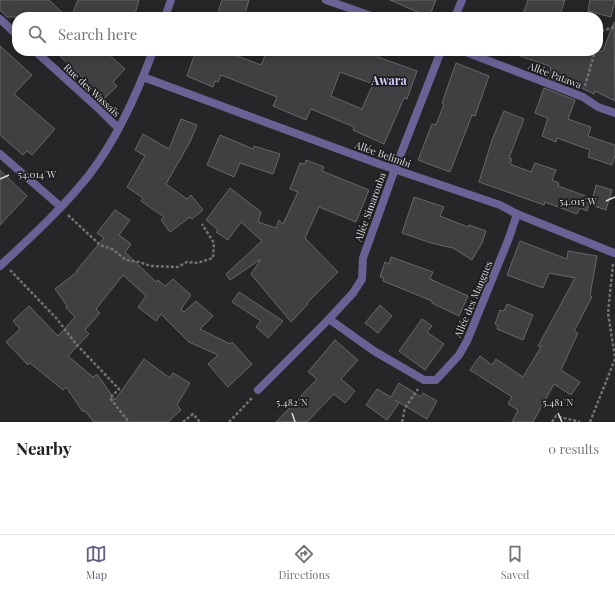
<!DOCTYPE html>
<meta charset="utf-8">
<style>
:root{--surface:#fff;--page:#f2f2f2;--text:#202124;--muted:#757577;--line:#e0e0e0;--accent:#645f83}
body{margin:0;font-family:"Playfair Display",serif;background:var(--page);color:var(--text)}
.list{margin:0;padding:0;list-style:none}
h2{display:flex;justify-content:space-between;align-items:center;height:52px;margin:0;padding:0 16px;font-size:17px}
h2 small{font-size:13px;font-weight:400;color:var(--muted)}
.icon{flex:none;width:22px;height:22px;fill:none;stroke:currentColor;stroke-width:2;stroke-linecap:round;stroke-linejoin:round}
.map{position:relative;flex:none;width:615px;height:422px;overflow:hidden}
.search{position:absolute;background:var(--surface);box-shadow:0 2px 10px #0003;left:12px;right:12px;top:12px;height:44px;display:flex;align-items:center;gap:10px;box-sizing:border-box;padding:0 14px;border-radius:16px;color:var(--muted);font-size:15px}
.sheet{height:112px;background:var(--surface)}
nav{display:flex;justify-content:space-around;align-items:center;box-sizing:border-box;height:56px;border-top:1px solid var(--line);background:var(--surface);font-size:11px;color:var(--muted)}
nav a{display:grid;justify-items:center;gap:2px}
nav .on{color:var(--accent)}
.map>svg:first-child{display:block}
</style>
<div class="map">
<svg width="615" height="422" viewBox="0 0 615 422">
<rect width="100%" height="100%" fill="#262629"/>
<g fill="#404043" stroke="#67666a" fill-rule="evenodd">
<polygon points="0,0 49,0 67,17 7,17 0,10"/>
<polygon points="78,0 139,0 134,17 119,13 117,17 71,17"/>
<polygon points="222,0 249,0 244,17 230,17 218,13"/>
<polygon points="390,0 436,0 429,17"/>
<polygon points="528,0 565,0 559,17 522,17"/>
<polygon points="590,0 615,0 611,17 588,11"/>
<polygon points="614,22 615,101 595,91 594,94 579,87 579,89 548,78 551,68 549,66 511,53 512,51 603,51"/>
<polygon points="0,46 32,75 14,94 55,129 32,155 27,151 23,155 0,135"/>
<polygon points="55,51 105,51 125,69 113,82 117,86 103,100 87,84 88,83"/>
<path d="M196,51H224L261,65L267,51H380L378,57L417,71L407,99L404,98L384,144L353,130L354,127L311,109L306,120L273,106L277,97L221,75L218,82L215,81L213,87L187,76ZM340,72L373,84L362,109L331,96Z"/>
<polygon points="456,63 489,76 475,116 472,115 450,172 418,160 432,124 436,125 444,104 442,103"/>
<polygon points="544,88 575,100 568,119 591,127 588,136 615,145 615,155 612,165 588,157 590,150 557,138 556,142 542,136 548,118 535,113"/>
<polygon points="504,111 524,119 509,158 512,159 510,164 531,172 535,163 556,170 552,180 559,183 558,186 591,198 587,211 580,208 577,214 545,202 544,205 479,182 492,140"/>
<polygon points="181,119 197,125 190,142 166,184 187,199 191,195 203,210 192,219 190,217 170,232 161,220 164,217 141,201 143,198 127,187 145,156 135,150 143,134 169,149"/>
<polygon points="220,135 253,149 254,146 280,154 273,174 240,163 234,177 207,165"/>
<polygon points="306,160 324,167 322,171 369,190 356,222 319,207 305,238 338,272 307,303 308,304 291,322 251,274 261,259 230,280 226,274 262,241 241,222 228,240 216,232 218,230 206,220 230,188 261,212 258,222 276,228 279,220 283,224 298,192 290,189 300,163 305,164"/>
<polygon points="0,170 27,196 0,225"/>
<polygon points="596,185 612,190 606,210 591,205"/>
<polygon points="414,197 444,207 440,216 468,227 469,225 486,231 482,243 472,260 453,248 431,243 402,233"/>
<polygon points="115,210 130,220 119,235 131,244 125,252 156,282 158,280 165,286 173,279 191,295 181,309 184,312 196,301 213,316 200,329 230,344 232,342 252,364 228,387 208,364 218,355 189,342 161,314 156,321 138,307 146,296 123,275 96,309 100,313 85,330 89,334 68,356 93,377 97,374 115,400 144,359 170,378 173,373 190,383 177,405 181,410 168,422 94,422 85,411 83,412 66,387 63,390 30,363 28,365 6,342 20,329 13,321 29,306 58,336 75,317 66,308 67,306 55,289 77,272 76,271 104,238 97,233"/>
<polygon points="520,241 567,259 568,251 597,256 590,295 592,297 574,331 578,333 561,370 580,382 571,395 554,384 533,422 512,422 518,410 508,404 512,397 470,370 480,356 492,365 496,359 523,377 541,347 538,346 575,278 549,273 543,288 507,275"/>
<polygon points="391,257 433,272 430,279 468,296 459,316 432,303 432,301 383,281 384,278 380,277 385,262 389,264"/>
<polygon points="239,292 283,321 268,338 256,327 261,321 232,302"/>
<polygon points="507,304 533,315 523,340 497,329 498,326 495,324 500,310 504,311"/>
<polygon points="380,305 392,316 378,333 365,323"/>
<polygon points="422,319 432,326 427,332 444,344 425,370 399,351"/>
<polygon points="335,340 358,360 341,379 355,391 345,403 334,394 307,422 276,422 317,379 308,372"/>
<polygon points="399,383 421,397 423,393 437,401 427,419 395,400 399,403 387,420 366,405 377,389 391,397"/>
</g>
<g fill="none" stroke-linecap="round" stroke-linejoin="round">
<g stroke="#727274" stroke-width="2.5" stroke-dasharray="3 2" stroke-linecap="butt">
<polyline points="598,40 601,31 615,27"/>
<polyline points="585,86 595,51"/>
<polyline points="68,215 100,245 112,249 126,260 139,262 151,266 178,267 187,262 197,263 213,258 214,243 202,224"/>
<polyline points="613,264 608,313 615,357"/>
<polyline points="10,270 57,319 76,344 119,389 110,398 129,422"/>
<polyline points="183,422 193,414 200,422"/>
<polyline points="229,422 252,398"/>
<polyline points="402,422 405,408 418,389"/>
<polyline points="552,422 556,416 580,422"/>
<polyline points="590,422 615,359"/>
</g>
<g stroke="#6a6295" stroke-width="8">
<polyline points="326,0 374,17"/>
<polyline points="165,17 171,0"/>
<polyline points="455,17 462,0"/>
<polyline points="0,19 17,35"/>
<polyline points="35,51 98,108 118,128"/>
<polyline points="463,51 583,97 598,107 615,113"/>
<polyline points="143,77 379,164 500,205 517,214 614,253"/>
<polyline points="0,154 61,207"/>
<path d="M0,266C31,237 63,208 89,175C117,139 137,94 153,51"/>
<polyline points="329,319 374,351 405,369 424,380 436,380 459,355 467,341 509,238 517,214"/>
<polyline points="258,390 329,319 353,293 362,279 363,258 395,169 441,51"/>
</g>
</g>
<path fill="none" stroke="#dbdbdd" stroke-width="1.5" d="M0,179L9,175M606,201L615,197M292,413L295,422M558,413L562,422"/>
<g text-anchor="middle" stroke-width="3.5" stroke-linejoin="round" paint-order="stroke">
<g font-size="10" fill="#dbdbdd" stroke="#1d1c1f">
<text transform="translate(555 75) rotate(21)" y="4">Allée Patawa</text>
<text transform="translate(92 90) rotate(43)" y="4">Rue des Wassaïs</text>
<text transform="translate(383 154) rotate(20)" y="4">Allée Belimbi</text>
<text transform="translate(370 207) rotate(-70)" y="4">Allée Simarouba</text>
<text transform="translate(473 299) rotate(-67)" y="4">Allée des Mangues</text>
</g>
<g font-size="12" font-weight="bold" fill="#d6d0fc" stroke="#1d1c1f">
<text x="389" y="85">Awara</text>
</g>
</g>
<g font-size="10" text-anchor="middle" fill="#dbdbdd" stroke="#1d1c1f" stroke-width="3.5" stroke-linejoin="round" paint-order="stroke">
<text x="37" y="178">54.014°W</text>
<text x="578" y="205">54.015°W</text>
<text x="292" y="406">5.482°N</text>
<text x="558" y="406">5.481°N</text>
</g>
</svg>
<div class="search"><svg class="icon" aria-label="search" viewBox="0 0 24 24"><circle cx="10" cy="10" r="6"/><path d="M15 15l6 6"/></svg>Search here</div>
</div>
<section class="sheet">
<h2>Nearby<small>0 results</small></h2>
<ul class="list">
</ul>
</section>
<nav>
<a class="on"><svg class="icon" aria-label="map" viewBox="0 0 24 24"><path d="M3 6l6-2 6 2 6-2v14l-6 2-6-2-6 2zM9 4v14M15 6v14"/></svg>Map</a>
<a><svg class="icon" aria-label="directions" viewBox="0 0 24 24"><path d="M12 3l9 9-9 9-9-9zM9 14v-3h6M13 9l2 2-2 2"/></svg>Directions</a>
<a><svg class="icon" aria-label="saved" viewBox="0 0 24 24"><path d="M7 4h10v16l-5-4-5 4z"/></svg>Saved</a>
</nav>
